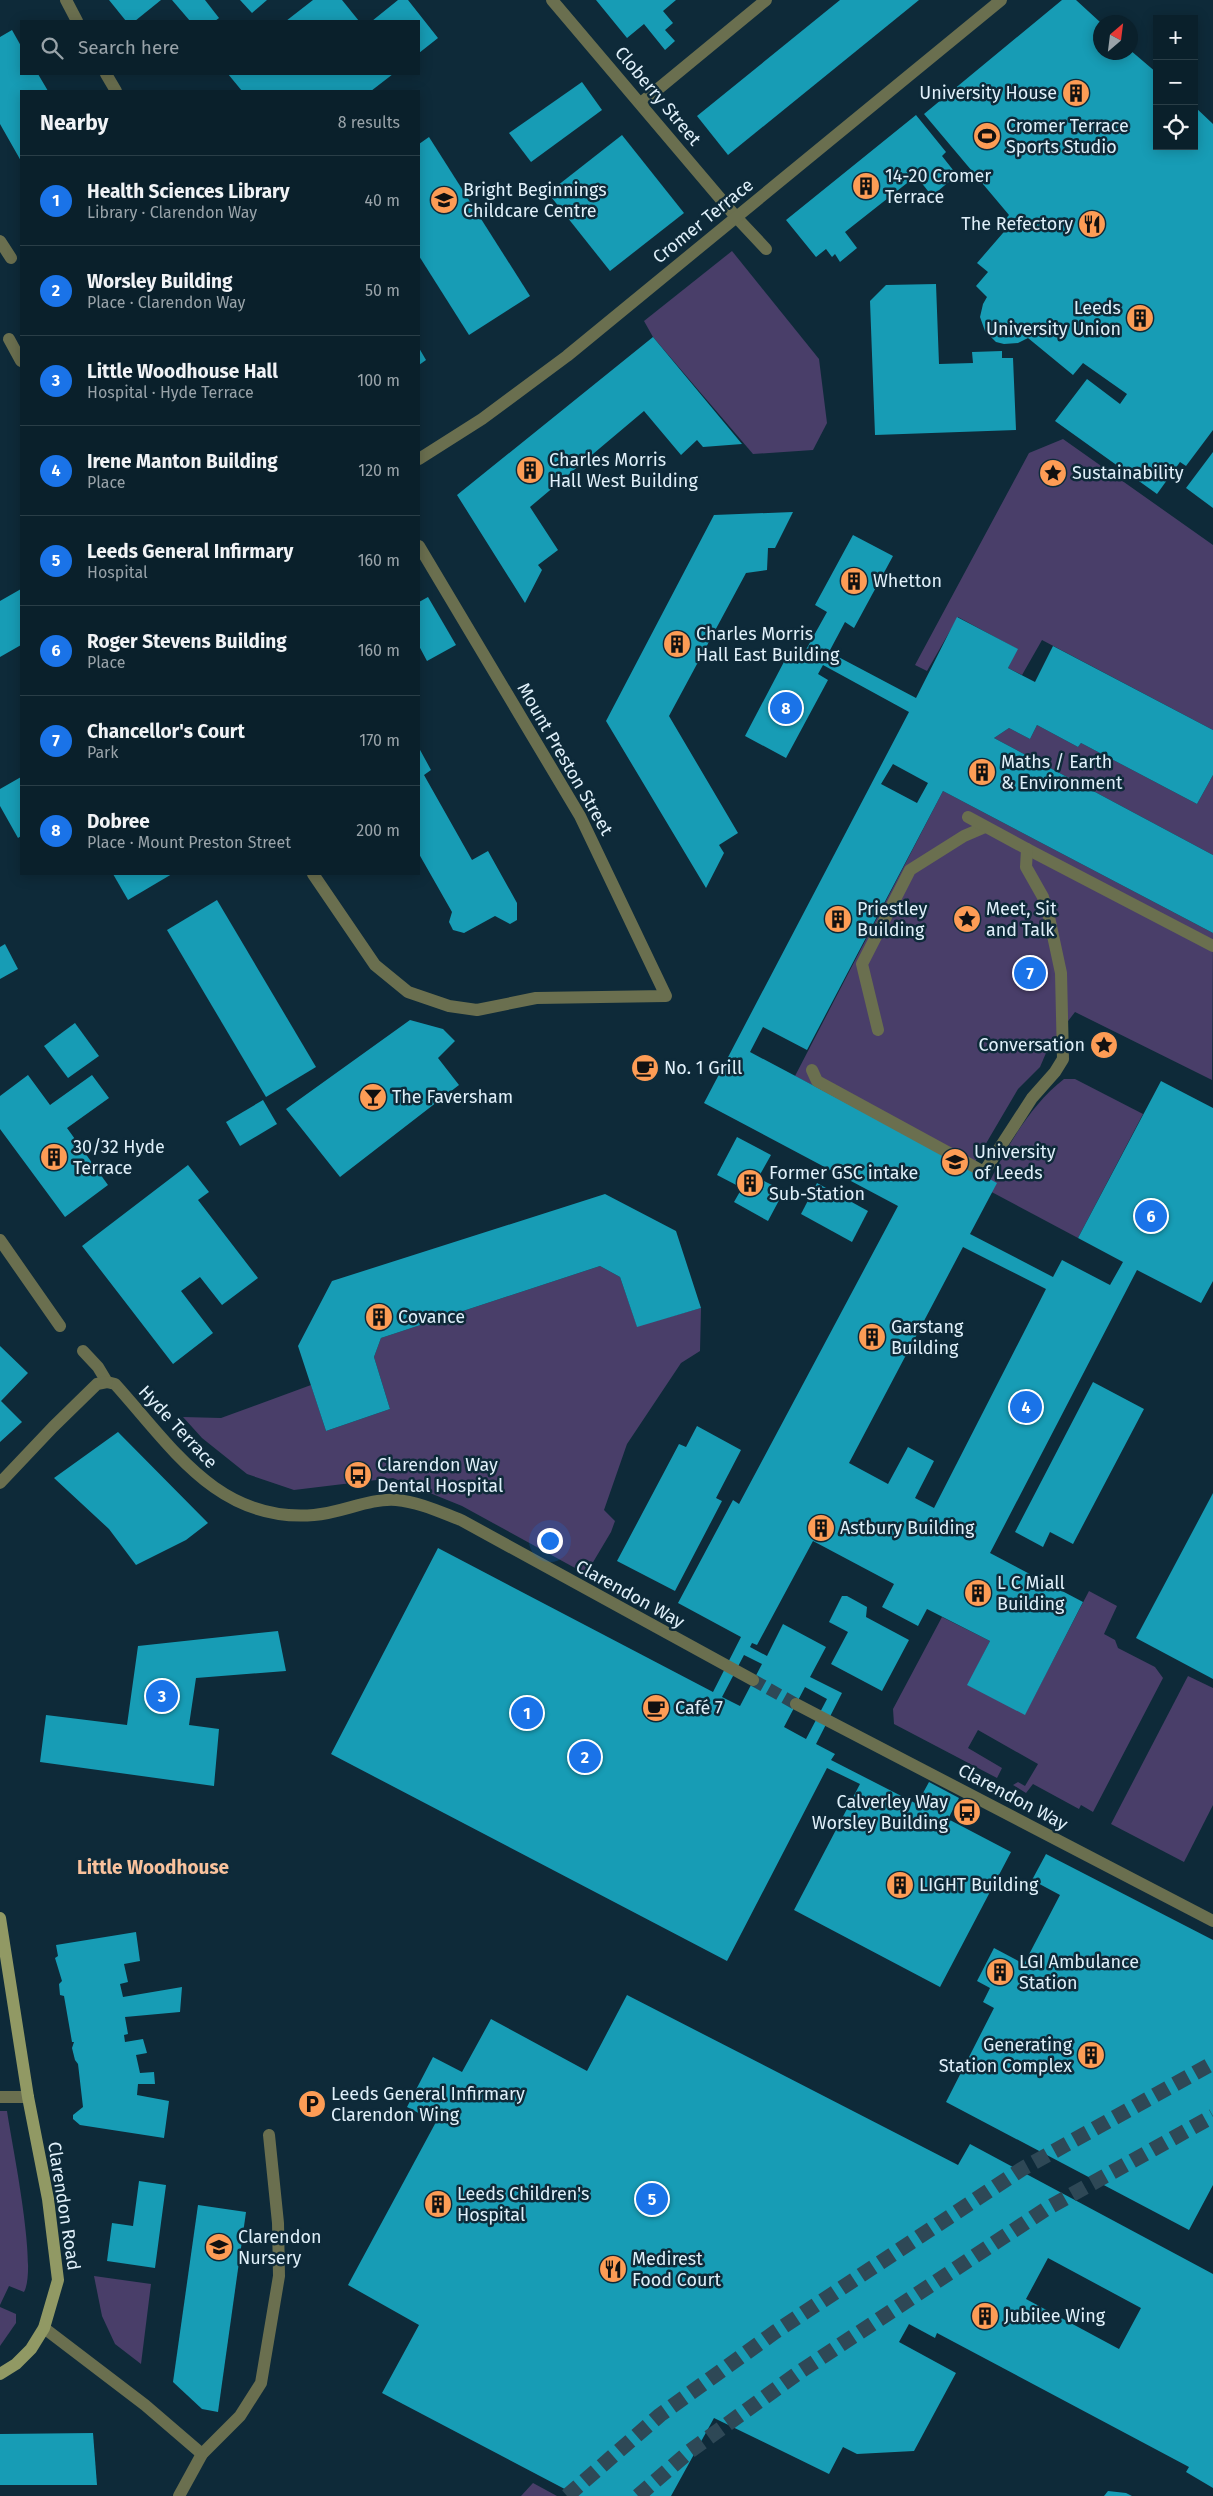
<!DOCTYPE html>
<meta charset="utf-8">
<style>
:root{--surface:#0a202b;--page:#182d37;--text:#f1f3f6;--muted:#99a3a9;--line:#2a3e47;--accent:#1a73e8}
body{margin:0;font-family:"Fira Sans",sans-serif;background:var(--page);color:var(--text)}
.controls{position:absolute;right:15px;top:15px;display:grid;overflow:hidden;border-radius:0px;box-shadow:0 2px 12px #0003}
.controls button{width:45px;height:45px;display:grid;place-items:center;padding:0;border:0;border-bottom:1px solid var(--line);background:var(--surface);color:var(--text);font:25px sans-serif}
.compass{position:absolute;left:1093px;top:15px;width:45px;height:45px;border-radius:50%;background:var(--surface);box-shadow:0 2px 12px #0003;rotate:28deg}
.you{position:absolute;left:549px;top:1540px;width:18px;height:18px;margin:-12px;border:4px solid #fff;border-radius:50%;background:#1a73e8;box-shadow:0 0 0 8px #1a73e833}
.badge{display:grid;place-items:center;width:32px;height:32px;border-radius:50%;background:var(--accent);color:#fff;font-size:16px;font-weight:700}
.pin{position:absolute;translate:-50% -50%;border:2px solid #fff;box-shadow:0 1px 5px #0006}
.list{margin:0;padding:0;list-style:none}
h2{display:flex;justify-content:space-between;align-items:center;height:65px;margin:0;padding:0 20px;font-size:21px}
h2 small{font-size:16px;font-weight:400;color:var(--muted)}
.list li{display:grid;grid-template-columns:32px 1fr auto;gap:15px;align-items:center;box-sizing:border-box;height:90px;padding:0 20px;border-top:1px solid var(--line)}
.list b{display:block;font-size:19px;white-space:nowrap}
.list p{margin:0;font-size:16px;white-space:nowrap;color:var(--muted)}
.list em{font-size:16px;font-style:normal;color:var(--muted)}
.icon{flex:none;width:28px;height:28px;fill:none;stroke:currentColor;stroke-width:2;stroke-linecap:round;stroke-linejoin:round}
.map{position:relative;flex:none;width:1213px;height:2496px;overflow:hidden}
.search{position:absolute;background:var(--surface);box-shadow:0 2px 12px #0003;left:20px;top:20px;width:400px;height:55px;display:flex;align-items:center;gap:12px;box-sizing:border-box;padding:0 18px;border-radius:0px;color:var(--muted);font-size:19px}
.panel{position:absolute;background:var(--surface);box-shadow:0 2px 12px #0003;left:20px;top:90px;width:400px;height:785px;border-radius:0px}
.map>svg:first-child{display:block}
</style>
<div class="map">
<svg width="1213" height="2496" viewBox="0 0 1213 2496">
<rect width="100%" height="100%" fill="#0e2a39"/>
<g fill="#493e69">
<polygon points="732,251 819,359 827,423 813,450 753,454 653,337 644,321"/>
<polygon points="1063,439 1213,545 1213,730 1042,640 1022,675 1008,668 1017,649 958,617 927,671 915,665 1029,453"/>
<polygon points="1037,725 1078,747 1081,743 1197,804 1213,775 1213,855 994,738 1009,728 1030,739"/>
<polygon points="943,791 1213,933 1212,1080 1075,1012 1049,1046 1040,1067 1018,1089 971,1169 795,1076"/>
<path d="M1064,1079H1075L1143,1114L1078,1238L986,1189C1005,1150 1029,1106 1064,1079Z"/>
<polygon points="600,1266 620,1277 637,1326 701,1308 700,1351 681,1363 627,1444 604,1510 615,1521 611,1532 586,1574 462,1506 393,1478 294,1490 247,1474 202,1438 183,1417 221,1418 311,1385 326,1431 390,1409 374,1357 381,1338"/>
<polygon points="1089,1591 1117,1606 1104,1634 1115,1640 1118,1648 1155,1667 1163,1678 1093,1812 1081,1805 1079,1809 1033,1784 1026,1793 1013,1785 1018,1782 1025,1786 1038,1764 978,1730 968,1748 1002,1768 997,1778 894,1724 893,1709 942,1617 990,1641 968,1685 1025,1714"/>
<polygon points="1188,1676 1213,1688 1213,1805 1184,1862 1111,1824"/>
<path d="M0,2111H7C12,2145 38,2268 24,2292L9,2286L0,2305Z"/>
<polygon points="94,2276 151,2284 141,2364 115,2344 102,2316"/>
<polygon points="0,2307 16,2314 16,2323 0,2346"/>
<polygon points="533,2483 557,2496 521,2496"/>
</g>
<g fill="#179cb5" fill-rule="evenodd">
<polygon points="109,0 161,0 135,21 126,21"/>
<polygon points="172,0 205,0 219,18 215,21 190,21"/>
<polygon points="240,0 267,0 252,13"/>
<polygon points="313,0 342,0 359,21 286,21"/>
<polygon points="398,0 408,0 438,38 419,53 419,21 372,21"/>
<polygon points="596,0 676,0 663,11 673,23 665,30 675,41 665,50 644,24 627,38"/>
<polygon points="840,0 919,0 728,155 697,116"/>
<polygon points="1062,0 1076,0 1100,22 1100,52 1130,52 1130,50 1157,73 1157,146 1194,146 1194,106 1213,124 1213,430 1186,466 1180,462 1157,494 1055,421 1087,379 1120,404 1127,394 1083,363 1073,375 1028,338 1018,343 1004,344 996,342 985,331 980,317 983,304 987,297 976,286 988,272 977,263 1009,226 1004,221 1009,215 924,114"/>
<polygon points="12,30 21,46 21,74 38,74 48,91 21,91 21,161 0,124 0,37"/>
<polygon points="228,74 393,74 371,91 242,91"/>
<polygon points="582,82 602,110 531,162 509,133"/>
<polygon points="916,115 946,152 942,156 957,175 932,196 916,176 845,232 857,248 840,262 835,254 832,257 826,249 816,257 786,220"/>
<polygon points="622,135 684,213 610,271 548,193"/>
<polygon points="429,137 530,296 469,335 419,256 419,144"/>
<polygon points="936,284 939,364 973,363 972,352 1002,351 1002,358 1013,358 1016,430 875,435 870,301 886,285"/>
<polygon points="653,337 742,444 703,447 697,440 681,455 644,411 530,507 558,550 538,565 542,570 525,603 457,495"/>
<polygon points="419,348 426,360 419,365"/>
<polygon points="1213,452 1213,508 1186,488"/>
<polygon points="793,512 775,548 768,548 767,570 746,573 669,716 738,833 719,845 724,853 706,888 606,721 714,515"/>
<path d="M853,535L893,556L854,628L845,622L829,652L916,698L957,617L1018,649L1008,668L1035,682L1053,646L1213,730V775L1197,804L1081,743L1078,747L1037,725L1030,739L1009,728L994,738L1213,855V933L943,791L807,1050L763,1027L750,1052L997,1183L970,1234L1053,1277L1062,1260L1110,1285L1123,1262L1078,1238L1161,1081L1213,1108V1281L1201,1303L1137,1270L990,1553L1083,1602L1025,1715L967,1685L990,1641L927,1609L918,1626L882,1607L894,1584L813,1541L757,1645L752,1643L750,1647L767,1656L783,1624L826,1647L810,1677L842,1693L816,1744L835,1754L831,1760L917,1804L929,1782L959,1798L948,1819L1011,1852L940,1987L794,1910L860,1784L827,1768L727,1961L331,1754L438,1548L713,1692L741,1637L678,1603L733,1500L739,1504L898,1206L704,1103L909,712L823,665L818,674L828,680L786,758L745,736L786,658L798,664L827,612L815,605ZM893,764L928,783L917,803L881,784ZM963,1247L1046,1289L934,1508L915,1498L934,1461L908,1447L888,1484L849,1463ZM744,1655L762,1664L740,1706L722,1697ZM805,1687L827,1699L806,1739L784,1727Z"/>
<polygon points="21,589 21,645 0,657 0,601"/>
<polygon points="428,597 456,645 427,661 419,646 419,602"/>
<polygon points="419,748 431,770 424,775 472,860 488,851 517,903 517,920 510,924 495,916 464,933 453,930 449,922 452,912 419,854"/>
<polygon points="21,777 21,836 18,838 0,806 0,789"/>
<polygon points="113,874 172,874 128,900"/>
<polygon points="217,900 316,1067 266,1097 167,930"/>
<polygon points="5,944 18,969 0,979 0,947"/>
<polygon points="410,1020 443,1029 455,1041 438,1058 459,1085 340,1177 286,1109"/>
<polygon points="75,1023 99,1056 68,1078 44,1046"/>
<polygon points="28,1075 50,1105 92,1075 109,1098 67,1128 108,1185 65,1217 0,1129 0,1096"/>
<polygon points="263,1100 277,1124 240,1146 226,1122"/>
<polygon points="737,1137 771,1155 758,1178 784,1191 768,1221 734,1202 742,1188 717,1175"/>
<polygon points="188,1165 209,1192 198,1200 258,1278 222,1305 200,1277 181,1291 213,1333 173,1364 82,1246"/>
<polygon points="817,1183 868,1211 852,1242 801,1214"/>
<polygon points="605,1194 676,1231 701,1308 637,1327 620,1277 600,1266 381,1338 374,1357 390,1409 326,1431 298,1346 332,1281"/>
<polygon points="0,1346 28,1373 1,1401 22,1422 0,1442"/>
<polygon points="1093,1382 1144,1409 1073,1544 1050,1532 1043,1547 1015,1532"/>
<polygon points="697,1426 741,1450 716,1498 722,1501 675,1591 617,1561 679,1444 686,1447"/>
<polygon points="118,1432 208,1523 186,1540 136,1565 109,1529 54,1478"/>
<polygon points="1213,1493 1213,1679 1136,1638"/>
<polygon points="842,1596 847,1596 867,1607 866,1617 909,1640 882,1691 831,1664 848,1632 829,1622"/>
<polygon points="278,1631 286,1671 196,1678 189,1725 219,1729 214,1786 40,1762 46,1715 127,1725 138,1646"/>
<polygon points="1046,1854 1213,1940 1213,2185 1189,2230 946,2102 994,2008 983,2002 990,1988 977,1981 994,1948 1024,1964 1060,1895 1032,1880"/>
<polygon points="136,1932 140,1961 124,1964 128,1982 120,1984 123,1997 182,1987 180,2012 125,2017 128,2034 124,2035 125,2042 143,2039 147,2053 136,2055 140,2073 154,2072 155,2084 138,2084 137,2095 169,2101 164,2138 80,2125 73,2119 73,2115 83,2107 78,2064 75,2060 72,2048 74,2042 72,2042 64,1996 60,1995 59,1984 62,1981 55,1958 58,1956 56,1945"/>
<path d="M627,1995L958,2165L970,2144L1213,2274V2488L1186,2472L1189,2467L937,2333L935,2338L909,2324L899,2342L956,2373L914,2451L857,2454L843,2447L829,2474L714,2418L671,2496H578L382,2393L419,2325L348,2285L436,2122L407,2107L433,2057L462,2072L491,2019L587,2071ZM1048,2258L1141,2308L1119,2349L1026,2299Z"/>
<polygon points="139,2181 166,2185 155,2268 107,2261 112,2223 133,2226"/>
<polygon points="198,2205 246,2212 218,2412 202,2409 173,2382"/>
<polygon points="93,2433 97,2485 0,2485 0,2434"/>
<polygon points="1108,2491 1126,2493 1132,2496 1104,2496"/>
</g>
<g fill="none" stroke-linecap="round" stroke-linejoin="round">
<polyline stroke="#2e4856" stroke-width="12" stroke-dasharray="12 6" stroke-linecap="butt" points="753,1680 796,1704"/>
<g stroke="#2e4856" stroke-width="15" stroke-dasharray="15 8" stroke-linecap="butt">
<polyline points="567,2496 660,2415 775,2332 1022,2169 1213,2063"/>
<polyline points="638,2496 690,2451 801,2371 1046,2209 1213,2116"/>
</g>
<g stroke="#6a6f4f" stroke-width="12">
<polyline points="66,0 77,21"/>
<polyline points="552,0 736,217 766,249"/>
<polyline points="106,74 116,91"/>
<polyline points="641,103 766,0"/>
<polyline points="0,241 11,258"/>
<polyline points="9,339 21,361"/>
<polyline points="419,459 482,419 567,356 1001,0"/>
<polyline points="1027,849 1213,946"/>
<polyline points="313,874 375,965 408,992 449,1006 477,1010 536,998 666,996 580,816 419,546"/>
<polyline points="878,1030 862,964 910,870 964,836 985,827"/>
<polyline points="812,1070 817,1081 984,1172 1032,1098 1055,1072 1063,1059 1061,973 1049,917 1043,897 1026,867 1027,849 968,817"/>
<polyline points="0,1240 60,1326"/>
<path d="M83,1351L98,1367L107,1382L115,1384C172,1447 218,1523 314,1515C342,1513 369,1498 396,1500C419,1502 440,1512 461,1520L753,1680"/>
<polyline points="0,1483 53,1427 97,1384 107,1382"/>
<polyline points="796,1704 1213,1921"/>
<polyline points="0,2097 28,2097"/>
<polyline points="44,2328 145,2405 202,2454"/>
<polyline points="179,2496 202,2454 240,2416 261,2383 279,2276 278,2223 269,2135"/>
</g>
<polyline stroke="#919964" stroke-width="12" points="0,1918 28,2097 48,2199 58,2280 44,2328 31,2349 16,2364 0,2374"/>
</g>
<defs>
<g id="building-disc" transform="scale(1.4375)"><circle r="9.5" fill="#fd9c55" stroke="#0e2a39"/><path d="M-4-6H4V6H1V3H-1V6H-4ZM-2.5-4.3h1.7v1.8h-1.7ZM.8-4.3h1.7v1.8H.8ZM-2.5-1h1.7V.8h-1.7ZM.8-1h1.7V.8H.8Z" fill="#111"/></g>
<g id="stadium-disc" transform="scale(1.4375)"><circle r="9.5" fill="#fd9c55" stroke="#0e2a39"/><path d="M0-5a6.5 5 0 1 0 0 10a6.5 5 0 1 0 0-10ZM-3.5-1.8h7v3.6h-7Z" fill="#111"/></g>
<g id="school-disc" transform="scale(1.4375)"><circle r="9.5" fill="#fd9c55" stroke="#0e2a39"/><path d="M0-5L7-2L0 1L-7-2ZM-4 1L0 2.5L4 1V4Q0 6-4 4Z" fill="#111"/></g>
<g id="restaurant-disc" transform="scale(1.4375)"><circle r="9.5" fill="#fd9c55" stroke="#0e2a39"/><path d="M-5-6h1v4h1v-4h1v4h1v-4h1v5L-1.5 .5V6h-2V.5L-5-1ZM5-6V6H3V1.5H1.5Q1.5-4 5-6Z" fill="#111"/></g>
<g id="sight-disc" transform="scale(1.4375)"><circle r="9.5" fill="#fd9c55" stroke="#0e2a39"/><path d="M0-6L1.8-2.2L6-1.7L2.9 1.2L3.7 5.4L0 3.3L-3.7 5.4L-2.9 1.2L-6-1.7L-1.8-2.2Z" fill="#111"/></g>
<g id="cafe-disc" transform="scale(1.4375)"><circle r="9.5" fill="#fd9c55" stroke="#0e2a39"/><path d="M-5.5-4.5H6V0H3Q3 3.5 0 3.5H-2.5Q-5.5 3.5-5.5 0ZM3-3.2v2h1.7v-2ZM-6 4.5H4V6H-6Z" fill="#111"/></g>
<g id="bar-disc" transform="scale(1.4375)"><circle r="9.5" fill="#fd9c55" stroke="#0e2a39"/><path d="M-6-5H6L.8 .8V4.5H3.5V6h-7V4.5H-.8V.8Z" fill="#111"/></g>
<g id="university-disc" transform="scale(1.4375)"><circle r="9.5" fill="#fd9c55" stroke="#0e2a39"/><path d="M0-5L7-2L0 1L-7-2ZM-4 1L0 2.5L4 1V4Q0 6-4 4Z" fill="#111"/></g>
<g id="bus-disc" transform="scale(1.4375)"><circle r="9.5" fill="#fd9c55" stroke="#0e2a39"/><path d="M-5-6H5V4H4V6H2V4H-2V6H-4V4H-5ZM-3.5-4V0h7V-4ZM-3.5 1.2v1.5H-2V1.2ZM2 1.2v1.5H3.5V1.2Z" fill="#111"/></g>
<g id="parking-disc" transform="scale(1.4375)"><circle r="9.5" fill="#fd9c55" stroke="#0e2a39"/><path d="M-3.5-5.5H1a3.5 3.5 0 0 1 0 7H-1V5.5H-3.5ZM-1-3.4V-.6H.8a1.4 1.4 0 0 0 0-2.8Z" fill="#111"/></g>
</defs>
<g fill-rule="evenodd">
<use href="#building-disc" x="1076" y="93"/>
<use href="#stadium-disc" x="987" y="136"/>
<use href="#building-disc" x="866" y="186"/>
<use href="#school-disc" x="444" y="200"/>
<use href="#restaurant-disc" x="1092" y="224"/>
<use href="#building-disc" x="1140" y="318"/>
<use href="#building-disc" x="530" y="470"/>
<use href="#sight-disc" x="1053" y="473"/>
<use href="#building-disc" x="854" y="581"/>
<use href="#building-disc" x="677" y="644"/>
<use href="#building-disc" x="982" y="772"/>
<use href="#building-disc" x="838" y="919"/>
<use href="#sight-disc" x="967" y="919"/>
<use href="#sight-disc" x="1104" y="1045"/>
<use href="#cafe-disc" x="645" y="1068"/>
<use href="#bar-disc" x="373" y="1097"/>
<use href="#building-disc" x="54" y="1157"/>
<use href="#university-disc" x="955" y="1162"/>
<use href="#building-disc" x="750" y="1183"/>
<use href="#building-disc" x="379" y="1317"/>
<use href="#building-disc" x="872" y="1337"/>
<use href="#bus-disc" x="358" y="1475"/>
<use href="#building-disc" x="821" y="1528"/>
<use href="#building-disc" x="978" y="1593"/>
<use href="#cafe-disc" x="656" y="1708"/>
<use href="#bus-disc" x="967" y="1812"/>
<use href="#building-disc" x="900" y="1885"/>
<use href="#building-disc" x="1000" y="1972"/>
<use href="#building-disc" x="1091" y="2055"/>
<use href="#parking-disc" x="312" y="2104"/>
<use href="#building-disc" x="438" y="2204"/>
<use href="#school-disc" x="219" y="2247"/>
<use href="#restaurant-disc" x="613" y="2269"/>
<use href="#building-disc" x="985" y="2316"/>
</g>
<g text-anchor="middle" stroke-width="5" stroke-linejoin="round" paint-order="stroke">
<g font-size="18" fill="#e0f0fa" stroke="#0e2a39" text-anchor="start">
<text x="1057" y="99" text-anchor="end">University House</text>
<text x="1006" y="132">Cromer Terrace<tspan x="1006" dy="21">Sports Studio</tspan></text>
<text x="885" y="182">14-20 Cromer<tspan x="885" dy="21">Terrace</tspan></text>
<text x="463" y="196">Bright Beginnings<tspan x="463" dy="21">Childcare Centre</tspan></text>
<text x="1073" y="230" text-anchor="end">The Refectory</text>
<text x="1121" y="314" text-anchor="end">Leeds<tspan x="1121" dy="21">University Union</tspan></text>
<text x="549" y="466">Charles Morris<tspan x="549" dy="21">Hall West Building</tspan></text>
<text x="1072" y="479">Sustainability</text>
<text x="873" y="587">Whetton</text>
<text x="696" y="640">Charles Morris<tspan x="696" dy="21">Hall East Building</tspan></text>
<text x="1001" y="768">Maths / Earth<tspan x="1001" dy="21">&amp; Environment</tspan></text>
<text x="857" y="915">Priestley<tspan x="857" dy="21">Building</tspan></text>
<text x="986" y="915">Meet, Sit<tspan x="986" dy="21">and Talk</tspan></text>
<text x="1085" y="1051" text-anchor="end">Conversation</text>
<text x="664" y="1074">No. 1 Grill</text>
<text x="392" y="1103">The Faversham</text>
<text x="73" y="1153">30/32 Hyde<tspan x="73" dy="21">Terrace</tspan></text>
<text x="974" y="1158">University<tspan x="974" dy="21">of Leeds</tspan></text>
<text x="769" y="1179">Former GSC intake<tspan x="769" dy="21">Sub-Station</tspan></text>
<text x="398" y="1323">Covance</text>
<text x="891" y="1333">Garstang<tspan x="891" dy="21">Building</tspan></text>
<text x="377" y="1471">Clarendon Way<tspan x="377" dy="21">Dental Hospital</tspan></text>
<text x="840" y="1534">Astbury Building</text>
<text x="997" y="1589">L C Miall<tspan x="997" dy="21">Building</tspan></text>
<text x="675" y="1714">Café 7</text>
<text x="948" y="1808" text-anchor="end">Calverley Way<tspan x="948" dy="21">Worsley Building</tspan></text>
<text x="919" y="1891">LIGHT Building</text>
<text x="1019" y="1968">LGI Ambulance<tspan x="1019" dy="21">Station</tspan></text>
<text x="1072" y="2051" text-anchor="end">Generating<tspan x="1072" dy="21">Station Complex</tspan></text>
<text x="331" y="2100">Leeds General Infirmary<tspan x="331" dy="21">Clarendon Wing</tspan></text>
<text x="457" y="2200">Leeds Children's<tspan x="457" dy="21">Hospital</tspan></text>
<text x="238" y="2243">Clarendon<tspan x="238" dy="21">Nursery</tspan></text>
<text x="632" y="2265">Medirest<tspan x="632" dy="21">Food Court</tspan></text>
<text x="1004" y="2322">Jubilee Wing</text>
</g>
<g font-size="18" fill="#e0f0fa" stroke="#0e2a39">
<text transform="translate(658 96) rotate(50)" y="6">Cloberry Street</text>
<text transform="translate(703 221) rotate(-39)" y="6">Cromer Terrace</text>
<text transform="translate(565 759) rotate(60)" y="6">Mount Preston Street</text>
<text transform="translate(178 1427) rotate(47)" y="6">Hyde Terrace</text>
<text transform="translate(630 1594) rotate(29)" y="6">Clarendon Way</text>
<text transform="translate(1013 1797) rotate(28)" y="6">Clarendon Way</text>
<text transform="translate(64 2206) rotate(81)" y="6">Clarendon Road</text>
</g>
<g font-size="19" font-weight="bold" fill="#f9c29d" stroke="#0e2a39">
<text x="153" y="1874">Little Woodhouse</text>
</g>
</g>
</svg>
<div class="controls">
<button>+</button>
<button>−</button>
<button><svg class="icon" aria-label="locate" viewBox="0 0 24 24"><circle cx="12" cy="12" r="6"/><path d="M12 2v4M12 18v4M2 12h4M18 12h4"/></svg></button>
</div>
<svg class="compass" viewBox="-18 -18 36 36"><path d="M0-13l5 13h-10z" fill="#e53935"/><path d="M0 13l5-13h-10z" fill="#99a3a9"/></svg>
<div class="you"></div>
<div class="pin badge" style="left:527px;top:1713px">1</div>
<div class="pin badge" style="left:585px;top:1757px">2</div>
<div class="pin badge" style="left:162px;top:1696px">3</div>
<div class="pin badge" style="left:1026px;top:1407px">4</div>
<div class="pin badge" style="left:652px;top:2199px">5</div>
<div class="pin badge" style="left:1151px;top:1216px">6</div>
<div class="pin badge" style="left:1030px;top:973px">7</div>
<div class="pin badge" style="left:786px;top:708px">8</div>
<div class="search"><svg class="icon" aria-label="search" viewBox="0 0 24 24"><circle cx="10" cy="10" r="6"/><path d="M15 15l6 6"/></svg>Search here</div>
<section class="panel">
<h2>Nearby<small>8 results</small></h2>
<ul class="list">
<li><span class="badge">1</span><div><b>Health Sciences Library</b><p>Library · Clarendon Way</p></div><em>40 m</em></li>
<li><span class="badge">2</span><div><b>Worsley Building</b><p>Place · Clarendon Way</p></div><em>50 m</em></li>
<li><span class="badge">3</span><div><b>Little Woodhouse Hall</b><p>Hospital · Hyde Terrace</p></div><em>100 m</em></li>
<li><span class="badge">4</span><div><b>Irene Manton Building</b><p>Place</p></div><em>120 m</em></li>
<li><span class="badge">5</span><div><b>Leeds General Infirmary</b><p>Hospital</p></div><em>160 m</em></li>
<li><span class="badge">6</span><div><b>Roger Stevens Building</b><p>Place</p></div><em>160 m</em></li>
<li><span class="badge">7</span><div><b>Chancellor's Court</b><p>Park</p></div><em>170 m</em></li>
<li><span class="badge">8</span><div><b>Dobree</b><p>Place · Mount Preston Street</p></div><em>200 m</em></li>
</ul>
</section>
</div>
